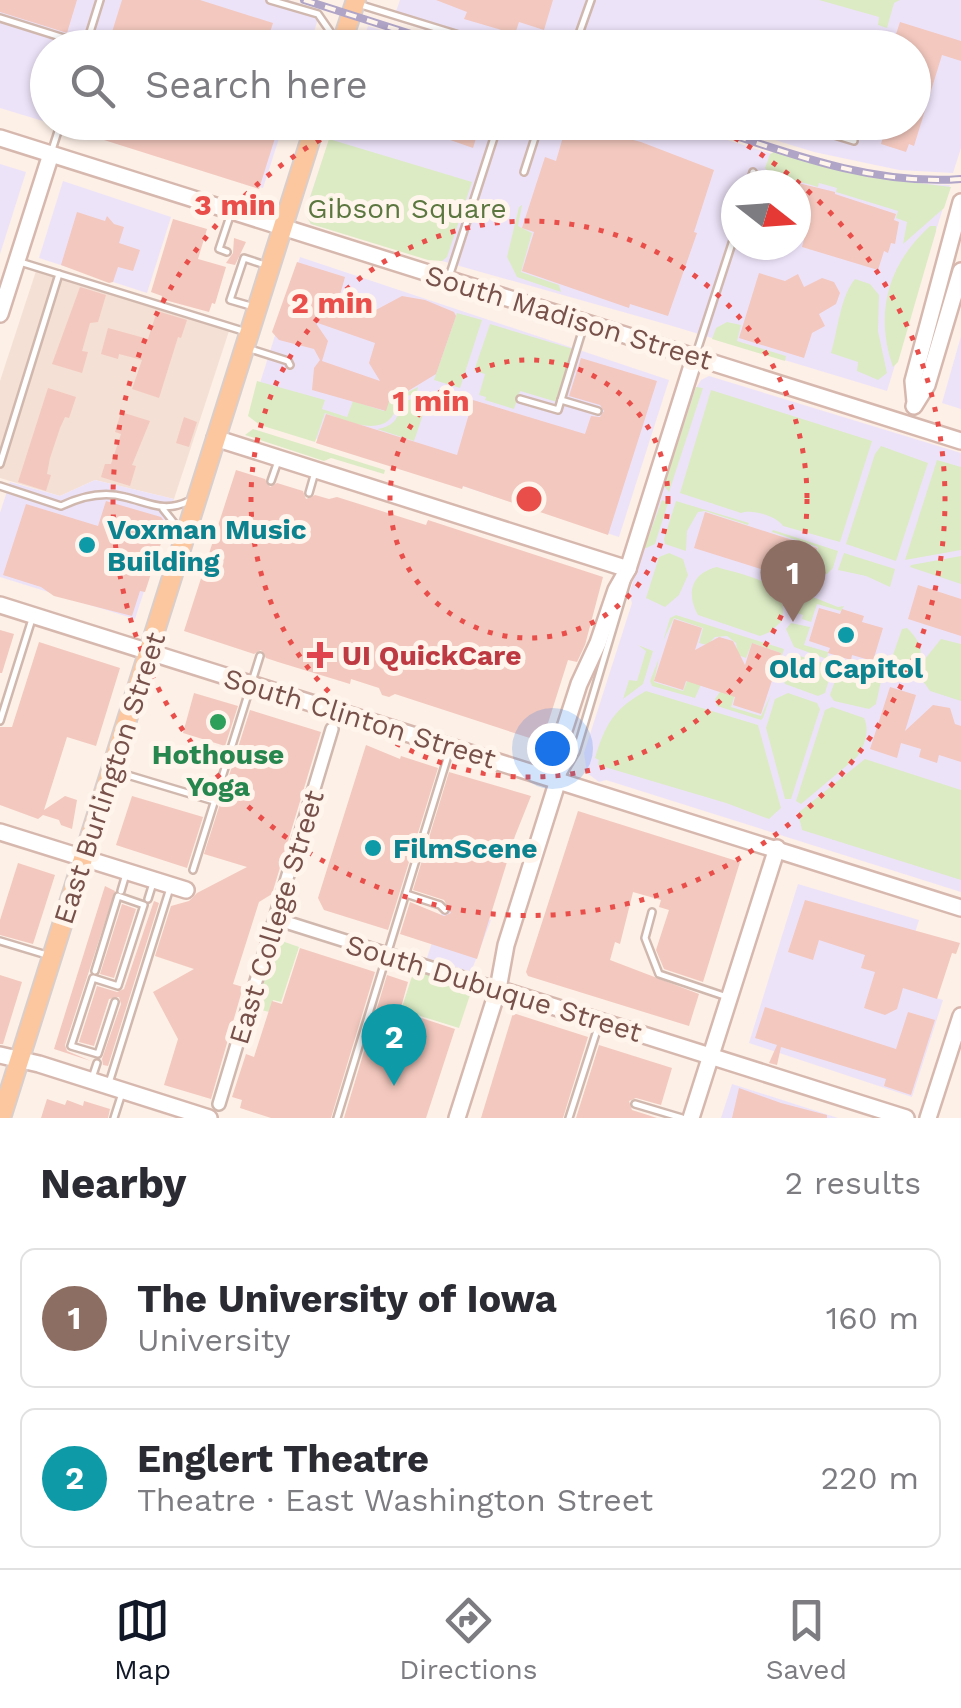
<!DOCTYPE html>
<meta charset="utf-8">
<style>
:root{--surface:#fff;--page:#f7f7f7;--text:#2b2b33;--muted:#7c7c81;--line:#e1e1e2;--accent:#111827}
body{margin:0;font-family:"Work Sans",sans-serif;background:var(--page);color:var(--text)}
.compass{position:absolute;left:721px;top:170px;width:90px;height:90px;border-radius:50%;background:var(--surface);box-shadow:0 2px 8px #0004;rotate:107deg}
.you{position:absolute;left:552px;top:748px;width:35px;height:35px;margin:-25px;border:8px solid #fff;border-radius:50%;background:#1a73e8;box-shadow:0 0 0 15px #1a73e833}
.badge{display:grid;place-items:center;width:65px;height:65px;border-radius:50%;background:var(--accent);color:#fff;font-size:32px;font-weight:700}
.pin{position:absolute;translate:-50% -82px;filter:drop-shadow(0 2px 5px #0008)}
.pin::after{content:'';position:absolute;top:52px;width:35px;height:30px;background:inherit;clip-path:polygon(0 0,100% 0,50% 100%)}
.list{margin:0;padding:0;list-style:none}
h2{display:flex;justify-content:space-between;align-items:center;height:130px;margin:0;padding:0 40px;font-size:42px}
h2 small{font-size:32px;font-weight:400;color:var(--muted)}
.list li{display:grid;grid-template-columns:65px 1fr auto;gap:30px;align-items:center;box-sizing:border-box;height:140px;margin:0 20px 20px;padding:0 20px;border:2px solid var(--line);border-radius:15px}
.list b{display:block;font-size:38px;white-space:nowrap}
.list p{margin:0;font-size:32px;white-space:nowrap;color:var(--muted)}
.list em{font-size:32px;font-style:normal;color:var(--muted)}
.icon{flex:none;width:55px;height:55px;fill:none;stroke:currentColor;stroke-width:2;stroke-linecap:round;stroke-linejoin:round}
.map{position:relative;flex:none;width:961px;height:1118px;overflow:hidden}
.search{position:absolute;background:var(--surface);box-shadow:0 2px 8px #0004;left:30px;right:30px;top:30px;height:110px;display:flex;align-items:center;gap:25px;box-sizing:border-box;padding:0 35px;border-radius:55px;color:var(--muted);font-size:38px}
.sheet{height:450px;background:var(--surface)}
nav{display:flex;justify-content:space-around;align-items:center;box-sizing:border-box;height:140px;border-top:2px solid var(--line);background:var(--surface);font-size:28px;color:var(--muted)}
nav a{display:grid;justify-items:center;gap:5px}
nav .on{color:var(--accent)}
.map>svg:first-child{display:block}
</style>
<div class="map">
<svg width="961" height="1118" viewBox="0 0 961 1118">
<rect width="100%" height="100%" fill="#fdf0e7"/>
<polygon fill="#f5e0d5" points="36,271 229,331 174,499 95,480 60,496 0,478 0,381"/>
<g fill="#ede3f9" fill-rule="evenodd">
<polygon points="0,0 288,0 321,10 309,47 48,48 48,122 284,123 263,188 0,108"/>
<polygon points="400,0 961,0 961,148 953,173 899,170 814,152 720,123 914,122 914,48 481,47 393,20"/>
<polygon points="368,26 436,47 361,47"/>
<path d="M335,123H673L833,173L874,181L950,185L887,391L669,325L311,224L306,216L309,200ZM736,185H796V245H736Z"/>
<polygon points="0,164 26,172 0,254"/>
<polygon points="63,181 171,217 147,293 39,258"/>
<polygon points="300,257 669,380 619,537 259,420 253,405"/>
<polygon points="961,336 961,409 942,403"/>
<polygon points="709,376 961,453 961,892 606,780 599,782 587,773 584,753 632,603 629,594 693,393 701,380"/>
<polygon points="95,480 174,499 135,619 0,577 0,513 10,482 60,496"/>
<polygon points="798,884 919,920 898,986 943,1000 912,1097 749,1043"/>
<polygon points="444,906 491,920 471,972 427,958"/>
<polygon points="732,1084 838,1118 721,1118"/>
</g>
<g fill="#dcebc4">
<polygon points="819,0 900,0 894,3 887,28 878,25 879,17"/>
<polygon points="329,139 472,182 447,257 442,261 428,260 311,224 306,216 307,207"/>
<polygon points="776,151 869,177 951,187 944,208 903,244 907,222 896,218 898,211 836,192 837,188 819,183 818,187 769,173 765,168 770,154"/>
<polygon points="522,205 518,226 532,233 521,272 559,285 561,292 517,277 507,257 519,207"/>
<path d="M930,226H936V231L898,362L893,367C874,313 888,264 930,226Z"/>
<path d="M855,279L870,284L879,295L878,331L887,373L878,380L857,371L858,362L831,353C838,330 840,297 855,279Z"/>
<polygon points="457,313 482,320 460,388 434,380"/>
<polygon points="727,322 741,325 737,341 786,356 785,361 712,339 716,328"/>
<polygon points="490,324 573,349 557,402 520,391 514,409 485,400 486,397 479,395 485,374 474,371"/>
<path d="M257,381L325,400L322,409L347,417L353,401L384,411L392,392L399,389L408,392L418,387L416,394L401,397C396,403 396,414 390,419C374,435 342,419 325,413L315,442L260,425L248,416Z"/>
<polygon points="696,387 703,388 669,492 664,486"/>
<path d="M711,390L872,441L840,542L783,526C777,516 752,509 741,513L680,493Z"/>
<path d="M415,398L427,403L414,441L377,429C395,426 398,418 402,402Z"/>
<polygon points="253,429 385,470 384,474 331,458 324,461 245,435"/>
<polygon points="881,446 928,463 896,561 846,544 875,454"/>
<polygon points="937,460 961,467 961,550 905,560"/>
<polygon points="662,500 668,503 655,544 644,549"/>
<polygon points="676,501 749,523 748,525 705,511 698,512 687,531 686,551 665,544 664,539"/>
<polygon points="773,530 838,551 833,568 827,574 812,570 818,547 772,532"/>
<polygon points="669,553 683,559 688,575 679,595 665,607 646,598 659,557"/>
<polygon points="844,553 895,569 890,587 866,576 838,570"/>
<polygon points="961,556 961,584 910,567 911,565"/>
<path d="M717,567C745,576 794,581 781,622L770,632L760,636L698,615C686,594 691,573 717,567Z"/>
<polygon points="813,597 838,607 844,606 841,611 817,604 811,622 802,619 803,615 794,612 794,606"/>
<polygon points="676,615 784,649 776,677 781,653 752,643 746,658 738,655 736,643 727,636 715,637 707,645 699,643 703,628 674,618 663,641 670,618"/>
<polygon points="791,623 810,627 804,645 828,652 827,659 794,647 786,629"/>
<path d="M907,628C933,653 919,670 889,678L887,672L902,629Z"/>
<polygon points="941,639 961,644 961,701 930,691 923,681 925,659"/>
<polygon points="638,645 653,651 643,684 623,699 629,680 637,681 646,651"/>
<polygon points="790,653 823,663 831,673 825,693 818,696 785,684 783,673"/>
<polygon points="659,658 654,682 683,691 689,676 702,682 695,698 652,686 650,681"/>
<polygon points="849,671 881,681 876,704 869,709 834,701 830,695 837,675"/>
<polygon points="722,689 736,691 731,707 761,716 771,694 763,718 761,720 717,706 715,699"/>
<path d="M646,691L758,725L781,808L769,819L726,803L598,765L599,760L595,758C605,725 614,708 646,691Z"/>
<polygon points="788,693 817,703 820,709 791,799 785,799 766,728 775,699"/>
<path d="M832,707L864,718C870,730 865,745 857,757L801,804L796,801L825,710Z"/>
<polygon points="865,759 961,790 961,880 802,830 798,813"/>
<polygon points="276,939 299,947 281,1002 273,1000 269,1012 254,1008"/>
<polygon points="415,967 473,986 459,1028 401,1010"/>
</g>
<g fill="#f3c8be" fill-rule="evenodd">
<polygon points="0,0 77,0 67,33 0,12"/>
<polygon points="122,0 200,0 273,23 265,48 107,48"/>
<polygon points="436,0 553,0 544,30 519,22 515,34 464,19 467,12"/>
<polygon points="900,22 961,41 961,61 942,55 914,146 909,144 906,152 881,144 883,137 879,135 883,122 914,122 914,48 894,40"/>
<polygon points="110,122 280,122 259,189 104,140"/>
<polygon points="399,122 481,122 473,148"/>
<polygon points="567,123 641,142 714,170 694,232 697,233 668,316 630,304 629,308 522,271 534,232 522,228 545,157 556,161"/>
<polygon points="798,183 835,192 835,194 896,214 894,220 899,222 895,244 891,243 888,253 884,251 878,270 802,247 804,239 796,237"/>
<polygon points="77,212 105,221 107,216 114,224 124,227 119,243 140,250 133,271 118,267 113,282 109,283 61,265"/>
<polygon points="173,219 207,229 198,259 226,267 215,304 212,303 209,312 161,299 162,296 151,292"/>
<polygon points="234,238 246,242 235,265 226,263 233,253"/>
<path d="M297,262L345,277L338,302L350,306L374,311L402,296L425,300L454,312L456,316L436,374L408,391L399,389L392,392L386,411L312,390L314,368L320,360L314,349L279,340L272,332ZM315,322L375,343L369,363L380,381L322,361L328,341Z"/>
<polygon points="759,273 785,281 798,274 804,287 822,278 834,282 840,293 836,304 819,314 825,326 812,333 804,358 739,338"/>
<polygon points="80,287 106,295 98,322 90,323 82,351 88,352 82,373 52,364"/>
<polygon points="157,311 187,320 181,338 178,337 159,398 132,389 142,360 119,354 118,359 101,354 108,328 148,339"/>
<polygon points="581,358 657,381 608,535 463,486 462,489 316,443 326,414 457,455 473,400 585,434 591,416 600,417 604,411 600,405 569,396"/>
<polygon points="48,388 76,397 69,418 65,417 60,428 50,458 47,474 51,475 46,491 18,482"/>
<polygon points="121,412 150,421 132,465 136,466 130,486 101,477 105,464 111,464 121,434 115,432"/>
<polygon points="184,417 197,422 189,447 176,443"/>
<polygon points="236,470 265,479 270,487 277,483 303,491 306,499 315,495 329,499 337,497 426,525 428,520 603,577 585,645 577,662 568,660 542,742 395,694 389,697 382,695 379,688 351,679 350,684 278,662 266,658 261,650 254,654 184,631"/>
<polygon points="106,501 161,517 167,525 145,592 140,591 132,616 54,596 41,587 3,575 26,504 98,526"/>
<polygon points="705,512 817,548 806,583 694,548"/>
<polygon points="918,585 961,599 961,636 908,619"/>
<polygon points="819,608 840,614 842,609 864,616 862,622 883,628 873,661 852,655 851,660 828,653 830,648 809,641"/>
<polygon points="674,619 702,628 695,650 719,637 733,641 745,665 752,643 781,653 761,714 733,705 735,697 686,681 683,690 654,681"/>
<polygon points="0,630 14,634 2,673 0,673"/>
<polygon points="39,642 120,668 96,746 67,737 44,810 65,796 77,800 72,829 61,825 59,820 43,815 38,819 0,805 0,727 12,727"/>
<polygon points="890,687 916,695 905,731 933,705 950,708 955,724 961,726 961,762 939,755 937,763 919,757 921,749 901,743 897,758 870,749"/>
<polygon points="194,693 238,706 225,746 183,733"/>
<polygon points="250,710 321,732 272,894 259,902 233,984 243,987 211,1099 164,1085 178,1039 153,992 194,969 155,956 171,906 189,901 197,893 247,867 204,854"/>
<polygon points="366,745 400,759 401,756 438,768 388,930 324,910 318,898"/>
<polygon points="449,772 531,796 515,836 477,959 400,934 410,902 444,916 451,913 444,900 413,890"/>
<polygon points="132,796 203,817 187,868 116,845"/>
<polygon points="578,811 740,862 703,982 664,969 656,950 669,910 659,907 661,900 633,892 620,944 615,942 610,960 699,994 689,1026 528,976 526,972"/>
<polygon points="18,863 55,875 33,944 0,935 0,920"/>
<polygon points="105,886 115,891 65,1045 67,1051 91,1061 54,1049"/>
<polygon points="805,900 960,943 956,954 952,953 937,999 903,988 897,1009 885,1015 864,1008 875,972 861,968 865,955 819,940 813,960 788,952"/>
<polygon points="154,901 159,903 108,1066 103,1065 102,1059 121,1004 119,997 109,999 94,1046 79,1042 97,986 117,992 124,989"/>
<polygon points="122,904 136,909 114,978 100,974"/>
<polygon points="300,948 375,972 331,1118 271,1118 240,1108 242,1100 232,1097 246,1054 254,1057 272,1001 282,1004"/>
<polygon points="0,975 22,982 3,1044 0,1044"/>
<polygon points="387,975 408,982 400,1011 455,1029 426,1118 344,1118"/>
<polygon points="765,1007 896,1049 908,1012 935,1020 911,1095 884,1086 886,1079 781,1047 777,1065 769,1063 777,1045 755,1038"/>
<polygon points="513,1013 588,1037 563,1118 481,1118"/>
<polygon points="599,1045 672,1068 661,1105 636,1098 629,1101 632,1110 657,1118 576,1118"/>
<polygon points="739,1088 781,1103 827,1115 827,1118 732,1118"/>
<polygon points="47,1099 65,1105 67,1100 83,1106 84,1101 110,1109 108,1118 41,1118"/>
</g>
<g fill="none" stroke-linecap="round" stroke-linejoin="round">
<g stroke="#d1b8ae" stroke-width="10">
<g id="lane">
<polyline points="270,0 318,14 336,40"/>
<polyline points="358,4 501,48"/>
<polyline points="0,18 86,45"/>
<polyline points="86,45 100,0"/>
<polyline points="574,48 591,0"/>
<polyline points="792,122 854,141"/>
<polyline points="51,153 61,122"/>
<polyline points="524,172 540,122"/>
<polyline points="749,185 753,172"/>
<polyline points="227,252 219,249 231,213"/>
<polyline points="20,262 243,331"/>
<polyline points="449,277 499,122"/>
<polyline points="254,307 230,300 244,258 268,266"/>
<polyline points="584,325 561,400 598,411"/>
<polyline points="247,348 288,361 290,365"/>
<polyline points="696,354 736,231"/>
<polyline points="520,399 558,410 561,400"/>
<polyline points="0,464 59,274"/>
<polyline points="271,481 278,461"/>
<path d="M0,486L61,506C82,496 103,491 125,497C150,503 165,513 189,501"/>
<polyline points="309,493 315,472"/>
<polyline points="163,509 175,524 179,536"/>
<polyline points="0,721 32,619"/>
<polyline points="114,771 214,801"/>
<polyline points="563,774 576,752 627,581"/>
<polyline points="193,870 260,656"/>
<polyline points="121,891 126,874"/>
<polyline points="406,894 440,905 445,910"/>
<polyline points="148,899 153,883"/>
<polyline points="652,912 645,938 659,974 727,997"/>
<polyline points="0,941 50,956"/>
<polyline points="95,971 118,896 144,905 118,986 93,978 71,1046 98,1054 115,1002"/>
<polyline points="92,1078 97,1063"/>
<polyline points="109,1083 170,888"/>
<polyline points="635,1104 682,1118"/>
<polyline points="114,1118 122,1093"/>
<polyline points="337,1118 450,749"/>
<polyline points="569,1118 599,1024"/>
</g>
</g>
<g stroke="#d1b8ae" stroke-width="16">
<g id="street">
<polyline points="276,919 498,989"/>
<polyline points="219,1104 332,729"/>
</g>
</g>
<g stroke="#d7b8ae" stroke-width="20">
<g id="secondary">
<polyline points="0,138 961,441"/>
<polyline points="0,314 51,154"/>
<polyline points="915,402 913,381 961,202"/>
<polyline points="914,406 927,385 961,271"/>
<polyline points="215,438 628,569"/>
<polyline points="0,605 961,908"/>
<polyline points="0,832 186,890"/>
<polyline points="498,989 906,1118"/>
<polyline points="0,1055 39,1064 209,1118"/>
<polyline points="457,1118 498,989 506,945 558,780 559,746 579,684 598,643 616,590 628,569 695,356"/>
<polyline points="691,1118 777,848"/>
<polyline points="928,1118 961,1016"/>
</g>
</g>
<g stroke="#d9cecc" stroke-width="22">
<g id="primary">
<polyline points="340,48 356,0"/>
<polyline points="1,1118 316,122"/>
</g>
</g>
<use href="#lane" stroke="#fff" stroke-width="5"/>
<use href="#street" stroke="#fff" stroke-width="11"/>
<use href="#secondary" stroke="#fff" stroke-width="15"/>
<use href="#primary" stroke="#fcc79e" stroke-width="18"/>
<g stroke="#b0a4c7" stroke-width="8">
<g id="rail">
<polyline points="304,0 455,48"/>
<path d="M694,122C780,150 869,186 961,179"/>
</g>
</g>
<use href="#rail" stroke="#fff5ed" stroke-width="4" stroke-dasharray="11" stroke-linecap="butt"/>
</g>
<g fill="none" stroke="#e94e4a" stroke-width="5" stroke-dasharray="5 10">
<circle cx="529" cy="499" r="139"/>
<circle cx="529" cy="499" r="278"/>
<path d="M708 124A416 416 0 1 1 350 124"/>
</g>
<g fill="#0f9aa8" stroke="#fff5ed" stroke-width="4">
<circle cx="87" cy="545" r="10"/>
<circle cx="846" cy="635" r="10"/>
<circle cx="373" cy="848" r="10"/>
</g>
<path fill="#e0444e" stroke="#fff5ed" stroke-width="4" d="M315 640h10v10h10v10h-10v10h-10v-10h-10v-10h10z"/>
<circle fill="#2e9e5b" stroke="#fff5ed" stroke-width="4" cx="218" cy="722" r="10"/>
<g text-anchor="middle" stroke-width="10" stroke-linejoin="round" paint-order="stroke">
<g font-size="28" fill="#5b773f" stroke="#fff5ed">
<text x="407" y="218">Gibson Square</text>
</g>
<g font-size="28" fill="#77514a" stroke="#fff5ed">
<text transform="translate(569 317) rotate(17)" y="10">South Madison Street</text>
<text transform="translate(360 718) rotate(17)" y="10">South Clinton Street</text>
<text transform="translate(109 778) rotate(-72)" y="10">East Burlington Street</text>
<text transform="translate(276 917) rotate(-73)" y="10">East College Street</text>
<text transform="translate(494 988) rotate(17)" y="10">South Dubuque Street</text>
</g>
<g font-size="28" font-weight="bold" fill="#0d838f" stroke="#fff5ed" text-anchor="start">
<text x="107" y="539">Voxman Music<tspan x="107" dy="32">Building</tspan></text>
<text x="846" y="678" text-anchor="middle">Old Capitol</text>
<text x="393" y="858">FilmScene</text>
</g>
<g font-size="28" font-weight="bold" fill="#be3a42" stroke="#fff5ed" text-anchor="start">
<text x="342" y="665">UI QuickCare</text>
</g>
<g font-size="28" font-weight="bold" fill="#27864d" stroke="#fff5ed">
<text x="218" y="764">Hothouse<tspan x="218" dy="32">Yoga</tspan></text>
</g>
</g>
<circle cx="529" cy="499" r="15" fill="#e94e4a" stroke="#fff5ed" stroke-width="5"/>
<g font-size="30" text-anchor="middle" font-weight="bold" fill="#e94e4a" stroke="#fff5ed" stroke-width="10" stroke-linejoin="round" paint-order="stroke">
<text x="235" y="215">3 min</text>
<text x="332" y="313">2 min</text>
<text x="431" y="411">1 min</text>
</g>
</svg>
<svg class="compass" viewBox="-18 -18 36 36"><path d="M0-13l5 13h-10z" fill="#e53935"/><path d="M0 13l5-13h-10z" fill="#7c7c81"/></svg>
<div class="you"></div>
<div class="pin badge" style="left:793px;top:622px;background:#8d6e63">1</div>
<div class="pin badge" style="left:394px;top:1086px;background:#0f9aa8">2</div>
<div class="search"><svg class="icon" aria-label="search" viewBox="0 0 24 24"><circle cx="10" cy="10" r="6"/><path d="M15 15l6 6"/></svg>Search here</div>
</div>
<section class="sheet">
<h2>Nearby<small>2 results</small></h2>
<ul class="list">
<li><span class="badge" style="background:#8d6e63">1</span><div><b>The University of Iowa</b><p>University</p></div><em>160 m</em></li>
<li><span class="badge" style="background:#0f9aa8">2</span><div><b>Englert Theatre</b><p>Theatre · East Washington Street</p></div><em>220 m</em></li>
</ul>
</section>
<nav>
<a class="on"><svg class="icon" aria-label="map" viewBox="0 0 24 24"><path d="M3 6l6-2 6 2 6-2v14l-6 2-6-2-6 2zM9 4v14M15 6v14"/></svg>Map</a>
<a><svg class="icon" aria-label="directions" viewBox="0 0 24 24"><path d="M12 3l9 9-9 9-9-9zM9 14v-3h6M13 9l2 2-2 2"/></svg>Directions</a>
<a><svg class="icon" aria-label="saved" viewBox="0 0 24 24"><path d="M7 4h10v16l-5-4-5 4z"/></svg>Saved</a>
</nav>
